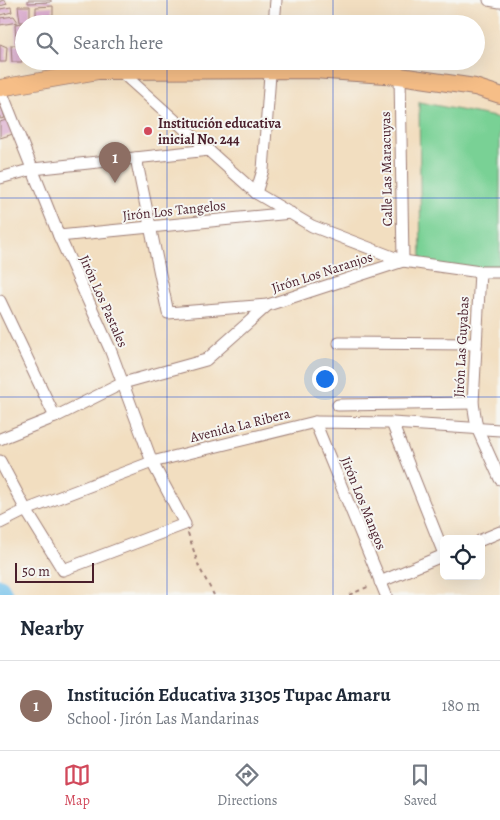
<!DOCTYPE html>
<meta charset="utf-8">
<style>
:root{--surface:#fff;--page:#f6f6f7;--text:#1f2937;--muted:#747a83;--line:#e0e1e3;--accent:#d1495b}
body{margin:0;font-family:Alegreya,serif;background:var(--page);color:var(--text)}
.controls{position:absolute;right:15px;bottom:15px;display:grid;overflow:hidden;border-radius:8px;box-shadow:0 5px 20px #0002}
.controls button{width:45px;height:45px;display:grid;place-items:center;padding:0;border:0;border-bottom:1px solid var(--line);background:var(--surface);color:var(--text);font:25px sans-serif}
.scale{position:absolute;left:15px;bottom:12px;width:79px;box-sizing:border-box;padding-left:5px;border:2px solid #4a1f2b;border-top:0;font-size:14px;line-height:18px;white-space:nowrap;color:#4a1f2b;-webkit-text-stroke:4px #f6f6f2;paint-order:stroke}
.you{position:absolute;left:324px;top:378px;width:18px;height:18px;margin:-12px;border:4px solid #fff;border-radius:50%;background:#1a73e8;box-shadow:0 0 0 8px #1a73e833}
.badge{display:grid;place-items:center;width:32px;height:32px;border-radius:50%;background:var(--accent);color:#fff;font-size:16px;font-weight:700}
.pin{position:absolute;translate:-50% -41px;filter:drop-shadow(0 1px 2px #0008)}
.pin::after{content:'';position:absolute;top:26px;width:18px;height:15px;background:inherit;clip-path:polygon(0 0,100% 0,50% 100%)}
.list{margin:0;padding:0;list-style:none}
h2{display:flex;justify-content:space-between;align-items:center;height:65px;margin:0;padding:0 20px;font-size:21px}
h2 small{font-size:16px;font-weight:400;color:var(--muted)}
.list li{display:grid;grid-template-columns:32px 1fr auto;gap:15px;align-items:center;box-sizing:border-box;height:90px;padding:0 20px;border-top:1px solid var(--line)}
.list b{display:block;font-size:19px;white-space:nowrap}
.list p{margin:0;font-size:16px;white-space:nowrap;color:var(--muted)}
.list em{font-size:16px;font-style:normal;color:var(--muted)}
.icon{flex:none;width:28px;height:28px;fill:none;stroke:currentColor;stroke-width:2;stroke-linecap:round;stroke-linejoin:round}
.map{position:relative;flex:none;width:500px;height:595px;overflow:hidden}
.search{position:absolute;background:var(--surface);box-shadow:0 5px 20px #0002;left:15px;right:15px;top:15px;height:55px;display:flex;align-items:center;gap:12px;box-sizing:border-box;padding:0 18px;border-radius:28px;color:var(--muted);font-size:19px}
.sheet{height:155px;background:var(--surface)}
nav{display:flex;justify-content:space-around;align-items:center;box-sizing:border-box;height:70px;border-top:1px solid var(--line);background:var(--surface);font-size:14px;color:var(--muted)}
nav a{display:grid;justify-items:center;gap:2px}
nav .on{color:var(--accent)}
.map>svg:first-child{display:block}
</style>
<div class="map">
<svg width="500" height="595" viewBox="0 0 500 595">
<rect width="100%" height="100%" fill="#f6f6f2"/>
<filter id="ink" filterUnits="userSpaceOnUse"><feTurbulence type="fractalNoise" baseFrequency=".02" numOctaves="2"/><feDisplacementMap in="SourceGraphic" scale="10" xChannelSelector="R" yChannelSelector="G"/><feConvolveMatrix kernelMatrix="1 2 1 2 8 2 1 2 1" color-interpolation-filters="sRGB"/></filter>
<filter id="wash" filterUnits="userSpaceOnUse"><feTurbulence type="fractalNoise" baseFrequency=".0096" numOctaves="4" result="noise"/><feDisplacementMap in="SourceGraphic" scale="20" xChannelSelector="R" yChannelSelector="G"/><feGaussianBlur stdDeviation="1.12" result="paint"/><feColorMatrix in="noise" values="0 0 0 0 0 0 0 0 0 0 0 0 0 0 0 0 0 1.4 0 .05"/><feComposite in="paint" operator="in"/></filter>
<g filter="url(#wash)">
<rect width="100%" height="100%" fill="#f2dec0"/>
<polygon fill="#79d195" stroke="#627860" points="419,102 500,118 500,272 421,264"/>
<g fill="none" stroke-linecap="round" stroke-linejoin="round">
<polyline stroke="#6fc0eb" stroke-width="19" points="0,588 4,595"/>
</g>
<g id="blocks">
<g fill="#d8a3ca">
<polygon points="5,0 7,4 0,6 0,1"/>
<polygon points="28,0 51,0 51,2 28,3"/>
<polygon points="18,6 30,6 30,18 54,18 54,21 20,22"/>
<polygon points="53,6 53,15 36,16 36,7"/>
<polygon points="11,7 12,12 0,15 0,9"/>
<polygon points="14,16 18,22 0,25 0,18"/>
<polygon points="24,23 24,43 16,43 15,24"/>
<polygon points="0,44 7,47 6,62 0,62"/>
<polygon points="11,45 21,45 22,62 12,62"/>
<polygon points="0,102 5,118 0,119"/>
<polygon points="9,119 13,134 0,138 0,122"/>
</g>
</g>
</g>
<g filter="url(#ink)">
<use href="#blocks" fill-opacity="0" stroke="#9e7e76" stroke-width="1"/>
<g fill="none" stroke-linecap="round" stroke-linejoin="round">
<g stroke="#9e7e76" stroke-width="13">
<g id="minor">
<polyline points="489,0 500,2"/>
<polyline points="274,24 276,0"/>
<polyline points="120,71 256,193 312,226 403,261 480,272 500,272"/>
<polyline points="0,88 59,236 110,349 152,462 185,524 63,570 26,510 0,461"/>
<polyline points="136,158 168,313 268,305"/>
<polyline points="0,178 33,169 209,150"/>
<polyline points="256,193 263,170 271,61"/>
<polyline points="59,236 291,213"/>
<polyline points="480,272 473,403 477,428 500,479"/>
<polyline points="0,301 55,417"/>
<polyline points="339,343 476,344"/>
<polyline points="338,405 473,403"/>
<polyline points="315,422 386,595"/>
<polyline points="392,423 444,554"/>
<polyline points="0,439 55,417 123,383 206,360 268,305 403,261 400,76"/>
<polyline points="0,523 26,510 152,462 315,422 392,423 500,430"/>
<polyline points="481,540 500,532"/>
<polyline points="380,582 444,555"/>
</g>
</g>
<g stroke="#9e7e76" stroke-width="18">
<polyline id="highway" points="0,88 98,71 313,70 400,76 475,87 500,95"/>
</g>
<g stroke="#9e7e76" stroke-width="2" stroke-dasharray="4 4" stroke-linecap="butt">
<polyline points="188,533 199,567 214,595"/>
<polyline points="349,595 370,586"/>
</g>
<use href="#minor" stroke="#fff" stroke-width="11"/>
<use href="#highway" stroke="#f6be87" stroke-width="16"/>
</g>
</g>
<path fill="none" stroke="#1d4ed8" stroke-width="1" stroke-opacity="0.55" d="M167,0V24M333,0V24M167,61V595M333,61V595M0,198H500M0,397H500"/>
<circle fill="#d1495b" stroke="#f6f6f2" stroke-width="2" cx="148" cy="131" r="5"/>
<g text-anchor="middle" stroke-width="4" stroke-linejoin="round" paint-order="stroke">
<g font-size="14" font-weight="bold" fill="#4a1f2b" stroke="#f6f6f2" text-anchor="start">
<text x="158" y="128">Institución educativa<tspan x="158" dy="16">inicial No. 244</tspan></text>
</g>
<g font-size="14" fill="#4a1f2b" stroke="#f6f6f2">
<text transform="translate(386 169) rotate(-91)" y="5">Calle Las Maracuyas</text>
<text transform="translate(174 210) rotate(-6)" y="5">Jirón Los Tangelos</text>
<text transform="translate(322 272) rotate(-18)" y="5">Jirón Los Naranjos</text>
<text transform="translate(104 301) rotate(66)" y="5">Jirón Los Pastales</text>
<text transform="translate(461 347) rotate(-87)" y="5">Jirón Las Guyabas</text>
<text transform="translate(240 425) rotate(-14)" y="5">Avenida La Ribera</text>
<text transform="translate(364 503) rotate(68)" y="5">Jirón Los Mangos</text>
</g>
</g>
</svg>
<div class="controls">
<button><svg class="icon" aria-label="locate" viewBox="0 0 24 24"><circle cx="12" cy="12" r="6"/><path d="M12 2v4M12 18v4M2 12h4M18 12h4"/></svg></button>
</div>
<div class="scale">50 m</div>
<div class="you"></div>
<div class="pin badge" style="left:115px;top:183px;background:#8d6e63">1</div>
<div class="search"><svg class="icon" aria-label="search" viewBox="0 0 24 24"><circle cx="10" cy="10" r="6"/><path d="M15 15l6 6"/></svg>Search here</div>
</div>
<section class="sheet">
<h2>Nearby<small></small></h2>
<ul class="list">
<li><span class="badge" style="background:#8d6e63">1</span><div><b>Institución Educativa 31305 Tupac Amaru</b><p>School · Jirón Las Mandarinas</p></div><em>180 m</em></li>
</ul>
</section>
<nav>
<a class="on"><svg class="icon" aria-label="map" viewBox="0 0 24 24"><path d="M3 6l6-2 6 2 6-2v14l-6 2-6-2-6 2zM9 4v14M15 6v14"/></svg>Map</a>
<a><svg class="icon" aria-label="directions" viewBox="0 0 24 24"><path d="M12 3l9 9-9 9-9-9zM9 14v-3h6M13 9l2 2-2 2"/></svg>Directions</a>
<a><svg class="icon" aria-label="saved" viewBox="0 0 24 24"><path d="M7 4h10v16l-5-4-5 4z"/></svg>Saved</a>
</nav>
